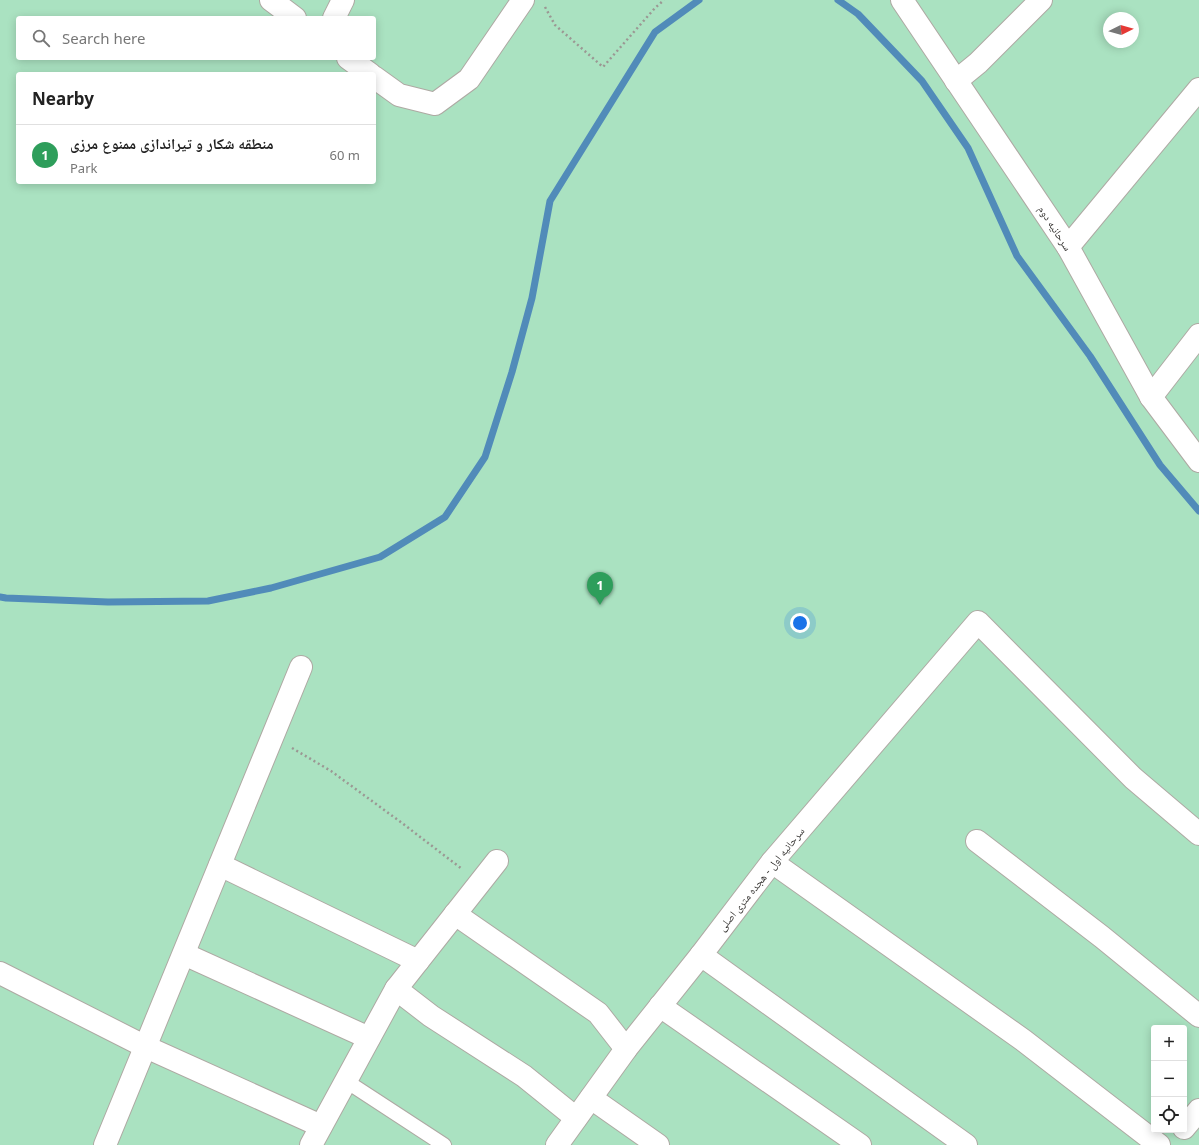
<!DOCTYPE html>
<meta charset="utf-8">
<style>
:root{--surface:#fff;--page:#f6f6f6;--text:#222;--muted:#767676;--line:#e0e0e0;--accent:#b85323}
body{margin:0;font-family:"Noto Sans","Noto Naskh Arabic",sans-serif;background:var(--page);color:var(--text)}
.controls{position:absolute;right:12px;bottom:12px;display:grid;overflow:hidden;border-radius:4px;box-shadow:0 2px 10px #0003}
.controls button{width:36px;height:36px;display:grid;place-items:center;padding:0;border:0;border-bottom:1px solid var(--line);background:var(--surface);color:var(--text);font:20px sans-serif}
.compass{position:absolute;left:1103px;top:12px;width:36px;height:36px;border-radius:50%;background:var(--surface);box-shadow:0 2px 10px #0003;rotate:85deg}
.you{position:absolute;left:800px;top:623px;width:14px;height:14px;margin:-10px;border:3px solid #fff;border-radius:50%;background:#1a73e8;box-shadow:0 0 0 6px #1a73e833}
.badge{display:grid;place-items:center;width:26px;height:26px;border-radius:50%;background:var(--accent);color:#fff;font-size:13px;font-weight:700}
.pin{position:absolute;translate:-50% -33px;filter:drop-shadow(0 1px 2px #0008)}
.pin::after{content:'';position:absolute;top:21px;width:14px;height:12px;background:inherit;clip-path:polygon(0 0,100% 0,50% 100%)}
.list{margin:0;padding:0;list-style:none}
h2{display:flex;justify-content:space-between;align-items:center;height:52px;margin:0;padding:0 16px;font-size:17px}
h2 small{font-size:13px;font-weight:400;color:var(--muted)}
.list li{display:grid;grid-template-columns:26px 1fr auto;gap:12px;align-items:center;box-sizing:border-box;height:60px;padding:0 16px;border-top:1px solid var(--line)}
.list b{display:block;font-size:15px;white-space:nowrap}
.list p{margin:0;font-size:13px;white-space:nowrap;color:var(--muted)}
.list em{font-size:13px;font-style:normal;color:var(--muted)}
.icon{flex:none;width:22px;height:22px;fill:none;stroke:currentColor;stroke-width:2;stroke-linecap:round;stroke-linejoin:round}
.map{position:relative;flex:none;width:1199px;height:1145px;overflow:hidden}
.search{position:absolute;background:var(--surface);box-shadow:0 2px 10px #0003;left:16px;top:16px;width:360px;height:44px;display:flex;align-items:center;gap:10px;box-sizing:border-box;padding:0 14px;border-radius:4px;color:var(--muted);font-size:15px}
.panel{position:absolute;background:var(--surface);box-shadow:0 2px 10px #0003;left:16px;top:72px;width:360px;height:112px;border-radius:4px}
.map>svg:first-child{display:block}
</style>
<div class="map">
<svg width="1199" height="1145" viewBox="0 0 1199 1145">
<rect width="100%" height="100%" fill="#e7e1db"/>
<path fill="#aae2c1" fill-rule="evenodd" d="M0,0H1199V1145H0ZM18,18H374V58H18ZM1109,18H1133V42H1109ZM18,74H374V182H18ZM1154,1028H1184V1130H1154Z"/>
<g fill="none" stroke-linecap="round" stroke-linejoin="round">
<g stroke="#518bb9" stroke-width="7">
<polyline points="838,0 858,14 922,81 968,148 1017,256 1090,356 1160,465 1199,511"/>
<polyline points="0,597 6,598 108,602 208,601 271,588 380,557 445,517 485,457 512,372 532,298 550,201 655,32 699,0"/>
</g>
<g stroke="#aea9a3" stroke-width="16">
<polyline id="lane" points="346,1081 444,1145"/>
</g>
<g stroke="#aea9a3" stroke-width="24">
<g id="street">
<polyline points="271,0 295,18"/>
<polyline points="902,0 1068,247 1151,397 1199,461"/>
<polyline points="334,18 343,0"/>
<polyline points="348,58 370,74"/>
<polyline points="374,77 399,95 435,104 469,79 523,0"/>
<polyline points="956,81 978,63 1041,0"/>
<polyline points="1068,247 1199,89"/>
<polyline points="1151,397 1199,335"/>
<polyline points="977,841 1102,937 1199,1016"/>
<polyline points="772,862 1023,1040 1159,1145"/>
<polyline points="220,865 418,961"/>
<polyline points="455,914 598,1013 626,1049"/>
<polyline points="184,954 369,1038"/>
<polyline points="701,955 966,1145"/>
<polyline points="0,973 146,1047 321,1126"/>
<polyline points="396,989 431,1016 524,1076 576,1118"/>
<polyline points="660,1006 860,1145"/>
<polyline points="591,1098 658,1145"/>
<polyline points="1184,1128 1199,1110"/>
<polyline points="105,1145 301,667"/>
<polyline points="311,1145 396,989 497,861"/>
<polyline points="557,1145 626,1049 701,955 772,862 978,622 1133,778 1199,834"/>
</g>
</g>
<g stroke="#9b9793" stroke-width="2.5" stroke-dasharray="2 3" stroke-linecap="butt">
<polyline points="545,7 555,25 603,67 655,8 664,0"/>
<polyline points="292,748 331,771 402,823 462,869"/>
</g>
<use href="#lane" stroke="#fff" stroke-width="14"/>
<use href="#street" stroke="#fff" stroke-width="22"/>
</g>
<g text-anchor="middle" stroke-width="3.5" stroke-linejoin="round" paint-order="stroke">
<g font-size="11" fill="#393735" stroke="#fff">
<text transform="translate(1055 228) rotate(57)" y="4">سرحانیه دوم</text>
<text transform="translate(761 879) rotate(-51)" y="4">سرحانیه اول - هجده متری اصلی</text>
</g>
</g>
</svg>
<div class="controls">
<button>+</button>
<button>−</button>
<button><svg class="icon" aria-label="locate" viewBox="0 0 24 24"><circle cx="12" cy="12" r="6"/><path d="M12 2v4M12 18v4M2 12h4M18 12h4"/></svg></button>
</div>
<svg class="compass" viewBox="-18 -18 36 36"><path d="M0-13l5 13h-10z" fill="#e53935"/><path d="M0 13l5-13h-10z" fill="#767676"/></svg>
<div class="you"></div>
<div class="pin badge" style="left:600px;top:605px;background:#2e9e5b">1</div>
<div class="search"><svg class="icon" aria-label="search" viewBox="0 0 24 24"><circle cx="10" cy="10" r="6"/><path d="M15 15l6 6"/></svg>Search here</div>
<section class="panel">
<h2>Nearby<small></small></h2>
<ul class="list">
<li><span class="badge" style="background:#2e9e5b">1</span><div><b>منطقه شکار و تیراندازی ممنوع مرزی</b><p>Park</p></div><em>60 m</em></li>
</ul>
</section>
</div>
